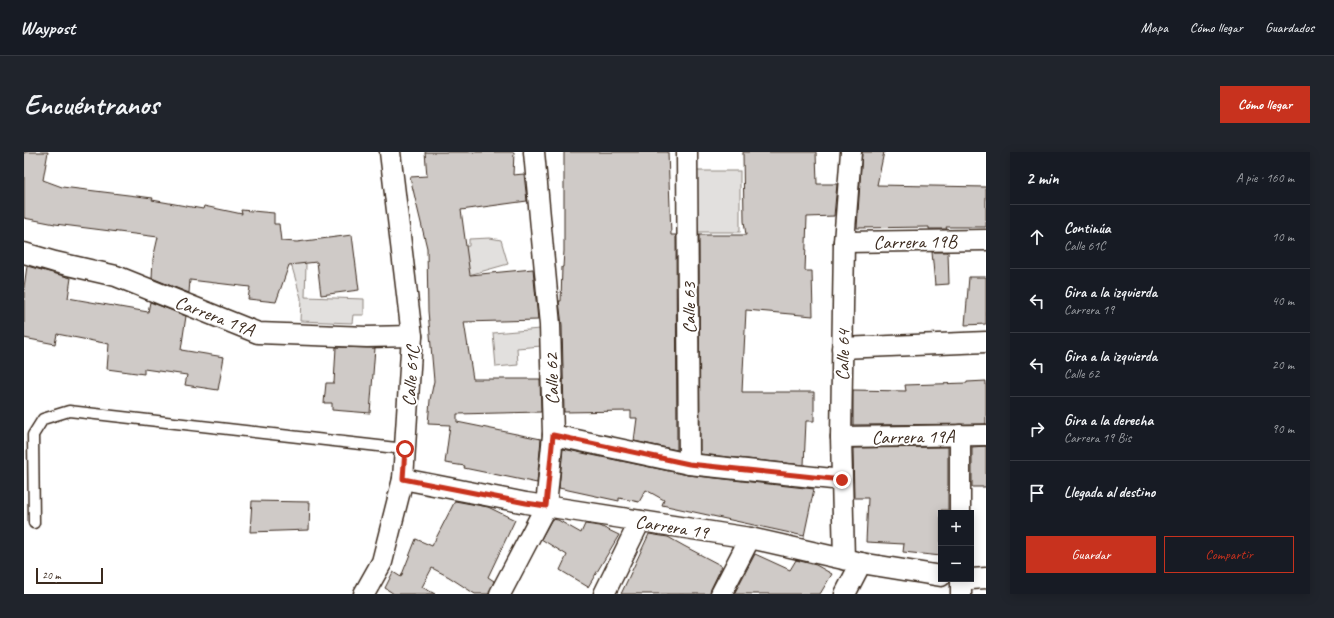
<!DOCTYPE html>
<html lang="es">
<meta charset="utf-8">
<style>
:root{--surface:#171b24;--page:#20242c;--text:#f1f3f6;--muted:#9ea1a6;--line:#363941;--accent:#c8321e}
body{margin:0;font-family:Caveat,sans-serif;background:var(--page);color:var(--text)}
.controls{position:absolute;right:12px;bottom:12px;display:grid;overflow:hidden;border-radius:0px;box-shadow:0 2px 10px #0003}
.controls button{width:36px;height:36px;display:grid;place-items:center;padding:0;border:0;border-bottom:1px solid var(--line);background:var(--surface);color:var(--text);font:20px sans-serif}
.scale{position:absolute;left:12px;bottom:10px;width:67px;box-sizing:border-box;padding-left:4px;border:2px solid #3b2a1e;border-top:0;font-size:11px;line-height:14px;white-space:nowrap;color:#3b2a1e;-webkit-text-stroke:3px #fff;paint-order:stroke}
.stop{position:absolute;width:12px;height:12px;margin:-9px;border:3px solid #c8321e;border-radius:50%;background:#fff}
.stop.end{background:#c8321e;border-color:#fff;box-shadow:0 1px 4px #0008}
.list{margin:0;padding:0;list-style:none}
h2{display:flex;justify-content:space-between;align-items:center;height:52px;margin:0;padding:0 16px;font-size:17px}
h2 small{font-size:13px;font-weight:400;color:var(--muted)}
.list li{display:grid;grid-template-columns:26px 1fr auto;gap:12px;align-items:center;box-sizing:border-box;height:64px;padding:0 16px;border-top:1px solid var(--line)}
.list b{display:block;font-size:15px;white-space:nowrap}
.list p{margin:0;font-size:13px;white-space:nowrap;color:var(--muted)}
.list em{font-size:13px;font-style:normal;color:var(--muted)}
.actions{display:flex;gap:8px;padding:12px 16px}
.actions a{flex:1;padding:9px 0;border:1px solid var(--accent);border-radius:0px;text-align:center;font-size:14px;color:var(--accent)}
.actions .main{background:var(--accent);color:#fff}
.icon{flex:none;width:22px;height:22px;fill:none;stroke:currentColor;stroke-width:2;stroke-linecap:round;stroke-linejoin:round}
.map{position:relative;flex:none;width:962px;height:442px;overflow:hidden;border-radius:0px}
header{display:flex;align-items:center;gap:24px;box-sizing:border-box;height:56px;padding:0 20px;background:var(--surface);border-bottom:1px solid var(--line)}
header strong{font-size:19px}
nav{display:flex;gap:22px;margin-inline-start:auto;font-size:14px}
.intro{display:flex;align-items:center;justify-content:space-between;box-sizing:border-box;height:96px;padding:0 24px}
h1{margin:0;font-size:28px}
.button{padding:10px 18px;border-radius:0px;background:var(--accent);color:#fff;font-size:14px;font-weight:700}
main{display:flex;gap:24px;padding:0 24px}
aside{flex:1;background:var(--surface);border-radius:0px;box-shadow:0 2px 10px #0003}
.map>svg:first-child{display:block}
</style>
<header>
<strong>Waypost</strong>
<nav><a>Mapa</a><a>Cómo llegar</a><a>Guardados</a></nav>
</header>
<div class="intro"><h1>Encuéntranos</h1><a class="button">Cómo llegar</a></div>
<main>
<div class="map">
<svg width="962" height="442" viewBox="0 0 962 442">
<rect width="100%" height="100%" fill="#fff"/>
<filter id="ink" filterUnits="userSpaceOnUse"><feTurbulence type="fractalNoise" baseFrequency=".025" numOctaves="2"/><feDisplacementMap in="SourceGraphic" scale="8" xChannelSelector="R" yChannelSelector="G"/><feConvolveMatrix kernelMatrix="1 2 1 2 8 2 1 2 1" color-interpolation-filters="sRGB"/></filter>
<g filter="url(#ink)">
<g fill="#e2e0de" stroke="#8e857e">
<rect x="666" y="19" width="50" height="61"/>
<polygon points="466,86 477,88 484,112 445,123 437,95 445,94 445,87"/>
<polygon points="277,95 282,113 281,145 340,147 340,163 329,163 328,171 276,169 277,146 263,98"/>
<polygon points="516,177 518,194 493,196 494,213 472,215 469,181"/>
</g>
<g fill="#cfcac7" stroke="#3b2a1e">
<polygon points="0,0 24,0 19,28 38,35 129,46 128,48 179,57 180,54 218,62 217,58 250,61 250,72 255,72 257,89 273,90 328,83 335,138 297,143 293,110 265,113 252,150 224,147 226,135 166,128 165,141 128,126 129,107 134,85 31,72 0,66"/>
<polygon points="401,0 490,0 489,23 500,22 503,49 437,58 446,123 509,117 514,168 440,170 449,227 516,227 517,260 433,262 433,270 517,287 513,331 440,316 441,314 421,311 426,273 404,272 406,248 410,229 404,159 403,96 386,25 403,24"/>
<polygon points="540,0 644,0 647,83 652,83 653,298 610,289 613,266 607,266 607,259 540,260 538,173 535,149 537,149 538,115 539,115 540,99"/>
<polygon points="719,0 792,0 793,32 813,32 810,64 783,65 781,119 788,119 789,164 722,158 718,240 790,240 790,269 782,269 780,313 676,302 675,83 722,83 720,69"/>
<polygon points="838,0 860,0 853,33 962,35 962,75 922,75 923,77 905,77 905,75 833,76"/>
<polygon points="908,100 924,100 925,132 911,133"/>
<polygon points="3,114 47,126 44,146 124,160 126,150 162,164 157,198 200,205 194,238 161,233 163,223 120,217 120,222 83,217 85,192 33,182 31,192 0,186 0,135"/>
<polygon points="945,125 962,125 962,172 941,173"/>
<polygon points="312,195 351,196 346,261 308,258 308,251 300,251 302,231 310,231"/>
<polygon points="962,229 962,272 829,273 829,238 882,239 881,233 943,231 943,230"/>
<polygon points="962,294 962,335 948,335 948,295"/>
<polygon points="924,295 924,358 917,358 917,404 879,400 880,392 842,390 844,346 830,346 829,296"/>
<polygon points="539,297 664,323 790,337 780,384 638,353 640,348 622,338 615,350 595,346 595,349 535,336"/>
<polygon points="228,349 286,350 285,378 226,380"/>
<polygon points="431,349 464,355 491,368 464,425 470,429 465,442 451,442 425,425 408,416 398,435 411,442 370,442 361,436 369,420 377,425 392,387 408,394"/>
<polygon points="528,367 534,368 557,381 561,372 576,374 595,383 564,435 536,418 543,403 517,387"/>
<polygon points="625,382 644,385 660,394 698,414 687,437 686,442 597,442"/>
<polygon points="731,402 766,418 772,408 792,413 808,422 796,442 710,442"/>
</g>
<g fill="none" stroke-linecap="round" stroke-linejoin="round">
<g stroke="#3b2a1e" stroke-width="13">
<polyline id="service" points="10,371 9,283 19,267 45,259 381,297"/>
</g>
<g stroke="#3b2a1e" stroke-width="23">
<g id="minor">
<polyline points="663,0 665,312"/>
<polyline points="820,90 962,88"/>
<polyline points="0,101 31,110 92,124 234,181 343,185 388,184"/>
<polyline points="818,196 962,190"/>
<polyline points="529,283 665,312 818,328"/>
<polyline points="936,283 936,361"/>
<polyline points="817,285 962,283"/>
<polyline points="379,327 502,351 726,386 837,411 917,424"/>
<polyline points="820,407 817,285 820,90 827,0"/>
<polyline points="947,427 962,426"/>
<polyline points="340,442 358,410 379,327 388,184 366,0"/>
<polyline points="476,442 522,354 529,283 526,173 510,0"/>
<polyline points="580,442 616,369"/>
<polyline points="697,442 726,386"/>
<polyline points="821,442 837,411"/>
<polyline points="937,442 937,427"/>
</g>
</g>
<use href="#service" stroke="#fff" stroke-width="10"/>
<use href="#minor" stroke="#fff" stroke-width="20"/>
</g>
</g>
<g fill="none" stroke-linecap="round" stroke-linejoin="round" filter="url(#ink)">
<polyline stroke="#c8321e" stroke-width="5" points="381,297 379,327 502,351 522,354 529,283 665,312 818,328"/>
</g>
<g text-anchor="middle" stroke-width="4" stroke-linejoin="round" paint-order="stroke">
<g font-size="19" fill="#3b2a1e" stroke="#fff">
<text transform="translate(891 89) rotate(-1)" y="7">Carrera 19B</text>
<text transform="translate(664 156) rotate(-90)" y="7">Calle 63</text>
<text transform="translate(191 163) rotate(21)" y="7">Carrera 19A</text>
<text transform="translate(818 203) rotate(-89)" y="7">Calle 64</text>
<text transform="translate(386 224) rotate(-86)" y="7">Calle 61C</text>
<text transform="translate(527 227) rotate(-91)" y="7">Calle 62</text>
<text transform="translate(889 284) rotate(-1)" y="7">Carrera 19A</text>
<text transform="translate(648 374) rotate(9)" y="7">Carrera 19</text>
</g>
</g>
</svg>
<div class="controls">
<button>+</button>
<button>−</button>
</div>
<div class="scale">20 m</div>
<div class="stop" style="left:381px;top:297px"></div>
<div class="stop end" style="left:818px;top:328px"></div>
</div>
<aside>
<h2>2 min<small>A pie · 160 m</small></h2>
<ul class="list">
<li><svg class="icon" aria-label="ahead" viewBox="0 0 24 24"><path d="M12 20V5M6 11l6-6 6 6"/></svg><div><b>Continúa</b><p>Calle 61C</p></div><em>10 m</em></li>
<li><svg class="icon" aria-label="left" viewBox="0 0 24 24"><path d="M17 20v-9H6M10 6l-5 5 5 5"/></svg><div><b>Gira a la izquierda</b><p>Carrera 19</p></div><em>40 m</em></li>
<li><svg class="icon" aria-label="left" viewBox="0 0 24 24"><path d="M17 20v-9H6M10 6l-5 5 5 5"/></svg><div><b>Gira a la izquierda</b><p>Calle 62</p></div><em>20 m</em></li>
<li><svg class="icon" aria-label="right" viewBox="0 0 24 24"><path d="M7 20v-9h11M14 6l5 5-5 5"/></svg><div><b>Gira a la derecha</b><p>Carrera 19 Bis</p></div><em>90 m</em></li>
<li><svg class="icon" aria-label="arrive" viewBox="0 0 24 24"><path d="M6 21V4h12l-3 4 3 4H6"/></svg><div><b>Llegada al destino</b></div></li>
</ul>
<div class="actions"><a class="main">Guardar</a><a>Compartir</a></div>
</aside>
</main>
